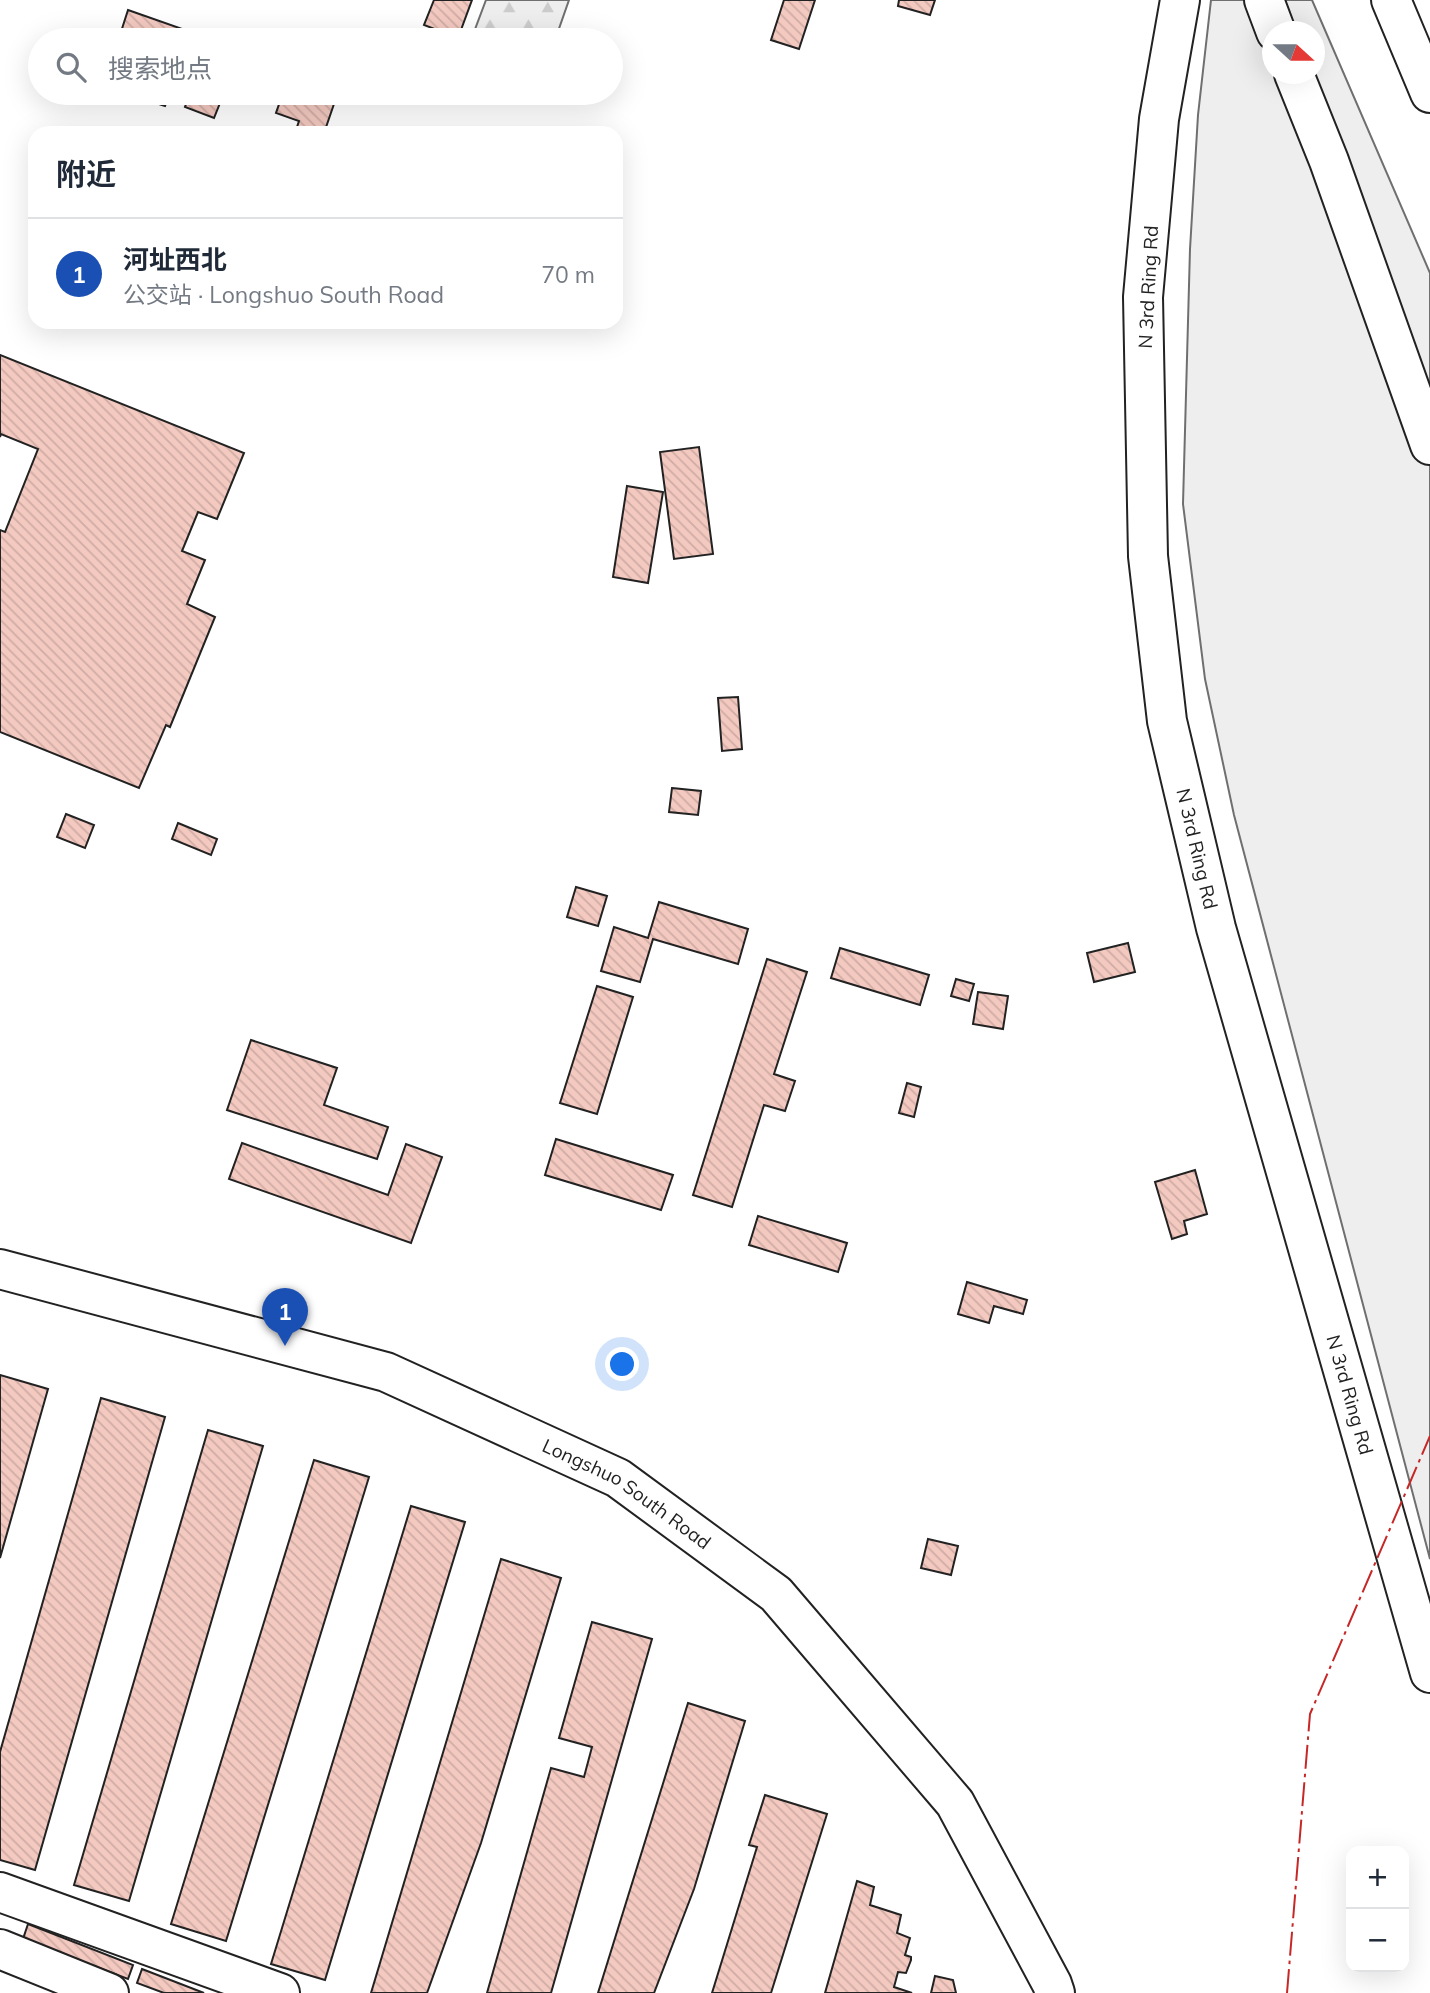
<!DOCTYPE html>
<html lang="zh">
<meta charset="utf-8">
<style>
:root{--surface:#fff;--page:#f6f6f7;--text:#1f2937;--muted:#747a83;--line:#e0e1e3;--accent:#2563eb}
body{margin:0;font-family:Mulish,"Noto Sans SC",sans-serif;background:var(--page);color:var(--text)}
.controls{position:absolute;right:21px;bottom:21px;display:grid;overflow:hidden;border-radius:14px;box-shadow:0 7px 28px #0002}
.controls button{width:63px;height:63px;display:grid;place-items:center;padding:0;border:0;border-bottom:2px solid var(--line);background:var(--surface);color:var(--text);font:35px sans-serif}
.compass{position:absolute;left:1262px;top:21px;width:63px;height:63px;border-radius:50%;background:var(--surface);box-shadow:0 7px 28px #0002;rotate:111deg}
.you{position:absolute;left:623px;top:1365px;width:24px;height:24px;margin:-18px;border:5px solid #fff;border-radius:50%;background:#1a73e8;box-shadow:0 0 0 10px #1a73e833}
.badge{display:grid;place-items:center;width:46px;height:46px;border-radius:50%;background:var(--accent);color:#fff;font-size:23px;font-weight:700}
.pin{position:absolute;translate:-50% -58px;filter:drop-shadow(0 2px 4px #0008)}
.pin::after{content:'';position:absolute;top:37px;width:24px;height:21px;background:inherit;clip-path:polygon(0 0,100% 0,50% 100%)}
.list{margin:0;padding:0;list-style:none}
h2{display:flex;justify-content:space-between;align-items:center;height:91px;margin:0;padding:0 28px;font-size:30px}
h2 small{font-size:23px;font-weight:400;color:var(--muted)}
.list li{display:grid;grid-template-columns:46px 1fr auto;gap:21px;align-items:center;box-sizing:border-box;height:112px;padding:0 28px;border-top:2px solid var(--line)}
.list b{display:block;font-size:26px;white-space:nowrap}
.list p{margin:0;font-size:23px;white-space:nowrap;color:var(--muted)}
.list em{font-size:23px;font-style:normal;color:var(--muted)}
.icon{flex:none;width:38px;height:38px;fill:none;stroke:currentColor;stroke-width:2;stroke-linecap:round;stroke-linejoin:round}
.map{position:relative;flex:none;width:1430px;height:1993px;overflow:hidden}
.search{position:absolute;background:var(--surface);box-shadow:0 7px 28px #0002;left:28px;top:28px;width:595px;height:77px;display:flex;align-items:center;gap:18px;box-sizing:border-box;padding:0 24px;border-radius:38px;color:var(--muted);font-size:26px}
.panel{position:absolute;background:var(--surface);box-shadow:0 7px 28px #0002;left:28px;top:126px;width:595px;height:203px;border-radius:21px}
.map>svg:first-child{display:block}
</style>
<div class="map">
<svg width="1430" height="1993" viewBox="0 0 1430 1993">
<defs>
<pattern id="forest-firs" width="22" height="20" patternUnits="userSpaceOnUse" patternTransform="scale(1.75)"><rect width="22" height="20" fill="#eee"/><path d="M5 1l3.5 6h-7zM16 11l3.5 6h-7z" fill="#ccc"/></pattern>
<pattern id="building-back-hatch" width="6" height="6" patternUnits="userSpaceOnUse" patternTransform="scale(1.75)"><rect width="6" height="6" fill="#f3c9c0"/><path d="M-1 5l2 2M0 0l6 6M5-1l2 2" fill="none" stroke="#d0aca5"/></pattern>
</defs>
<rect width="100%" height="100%" fill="#fff"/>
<path fill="#eee" stroke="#6f6f6f" stroke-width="2" fill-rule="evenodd" d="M1211,0H1312L1430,273V1559L1234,815L1205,679L1183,504L1190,249L1198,115ZM1272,32H1314V74H1272Z"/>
<polygon fill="url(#forest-firs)" stroke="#6f6f6f" stroke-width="2" points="486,0 569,0 555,40 471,40"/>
<g fill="url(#building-back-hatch)" stroke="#222" stroke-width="2">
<polygon points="434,0 472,0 458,38 424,25"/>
<polygon points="784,0 815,0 799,49 771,40"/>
<polygon points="899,0 935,0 930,15 898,6"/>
<polygon points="128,10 191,32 188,40 116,40 117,38 119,38"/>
<polygon points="125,93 170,93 165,106"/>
<polygon points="190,93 224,93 214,118 185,107"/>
<polygon points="283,93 301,93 334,104 324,133 295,133 299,121 276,113"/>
<polygon points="0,355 244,453 217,519 198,512 182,551 205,560 187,604 215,617 170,727 166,725 139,788 0,732 0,530 5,532 38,449 1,434 0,437"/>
<polygon points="699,447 713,554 674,559 660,452"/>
<polygon points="627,486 663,492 648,583 613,577"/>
<polygon points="738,697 742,749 722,751 718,698"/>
<polygon points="672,788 701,791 698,815 669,812"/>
<polygon points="66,814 94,825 85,848 57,837"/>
<polygon points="178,823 217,839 211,855 172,839"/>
<polygon points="576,887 607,896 598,926 567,917"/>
<polygon points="659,902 748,929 738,964 653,939 640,982 601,971 614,927 648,938"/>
<polygon points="1128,943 1135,972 1094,982 1087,953"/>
<polygon points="840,948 929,975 920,1005 831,978"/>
<polygon points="767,959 807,972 774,1074 795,1081 785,1111 764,1105 732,1207 693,1195"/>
<polygon points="956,979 974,984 969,1001 951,996"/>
<polygon points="597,986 633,997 597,1114 560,1103"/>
<polygon points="978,992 1008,996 1003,1029 973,1024"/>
<polygon points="251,1040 337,1068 324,1105 388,1127 377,1159 227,1110"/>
<polygon points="907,1083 921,1087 914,1117 899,1113"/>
<polygon points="556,1139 673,1175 661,1210 545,1175"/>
<polygon points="242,1143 388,1195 406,1144 442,1157 411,1243 229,1179"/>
<polygon points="1195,1170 1207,1214 1184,1221 1187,1234 1172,1239 1155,1182"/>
<polygon points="758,1216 847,1243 838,1272 749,1245"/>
<polygon points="967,1282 1027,1300 1023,1314 994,1306 989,1323 958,1314"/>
<polygon points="0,1375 48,1389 0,1558"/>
<polygon points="101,1398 165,1417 35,1870 0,1860 0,1752"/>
<polygon points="208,1430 263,1446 129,1901 74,1885"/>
<polygon points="314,1460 369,1477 226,1941 171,1924"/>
<polygon points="411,1506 465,1522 325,1980 271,1964"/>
<polygon points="928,1539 958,1546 951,1575 921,1568"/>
<polygon points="501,1559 561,1578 481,1843 427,1993 371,1993"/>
<polygon points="592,1622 652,1639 551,1993 487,1993 551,1768 584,1777 592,1747 559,1738"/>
<polygon points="688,1703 745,1721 694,1889 654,1993 598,1993"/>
<polygon points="765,1795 827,1814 771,1993 712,1993 757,1847 749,1845"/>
<polygon points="857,1881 874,1887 870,1905 901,1915 897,1933 910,1938 905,1955 911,1957 911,1960 906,1973 898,1972 894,1987 912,1993 825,1993"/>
<polygon points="28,1924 133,1965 128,1979 23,1939"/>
<polygon points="142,1969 204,1993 164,1993 137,1983"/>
<polygon points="935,1976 953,1980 956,1993 931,1993"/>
</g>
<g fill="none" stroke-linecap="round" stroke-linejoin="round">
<g stroke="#222" stroke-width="42">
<g id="minor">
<polyline points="1264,0 1276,32"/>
<polyline points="1294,74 1329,161 1430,445"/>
<path id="s1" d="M0,1269L386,1372L618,1478L776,1594L955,1803L1052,1984L1055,1993"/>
<polyline points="0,1892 280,1993"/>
<polyline points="0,1949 109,1993"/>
</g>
</g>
<g stroke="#222" stroke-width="42">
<g id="highway">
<path id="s2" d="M1180,0L1159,119L1143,297L1148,556L1167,721L1216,928L1430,1673"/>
<polyline points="1391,0 1430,93"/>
</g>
</g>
<use href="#minor" stroke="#fff" stroke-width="38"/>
<use href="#highway" stroke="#fff" stroke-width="38"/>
<polyline stroke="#c62828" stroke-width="2" stroke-dasharray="24 5 3.5 5" stroke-linecap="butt" points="1287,1993 1310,1714 1430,1436"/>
</g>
<g text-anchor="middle" stroke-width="5" stroke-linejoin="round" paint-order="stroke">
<g font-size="19" fill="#222" stroke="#fff">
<text transform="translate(1148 287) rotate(-87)" y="7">N 3rd Ring Rd</text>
<text dy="7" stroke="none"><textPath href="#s2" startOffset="856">N 3rd Ring Rd</textPath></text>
<text dy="7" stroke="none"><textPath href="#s2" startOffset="1423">N 3rd Ring Rd</textPath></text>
<text dy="7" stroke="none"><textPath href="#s1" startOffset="670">Longshuo South Road</textPath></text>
</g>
</g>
</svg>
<div class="controls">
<button>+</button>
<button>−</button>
</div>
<svg class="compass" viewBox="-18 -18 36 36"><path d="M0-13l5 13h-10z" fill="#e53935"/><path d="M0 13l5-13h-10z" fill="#747a83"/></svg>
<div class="you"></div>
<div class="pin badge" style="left:285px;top:1346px;background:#1a4fb4">1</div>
<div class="search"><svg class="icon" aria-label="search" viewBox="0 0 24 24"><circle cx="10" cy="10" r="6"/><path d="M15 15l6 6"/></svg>搜索地点</div>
<section class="panel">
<h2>附近<small></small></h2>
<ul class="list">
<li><span class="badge" style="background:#1a4fb4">1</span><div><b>河址西北</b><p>公交站 · Longshuo South Road</p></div><em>70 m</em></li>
</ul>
</section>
</div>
